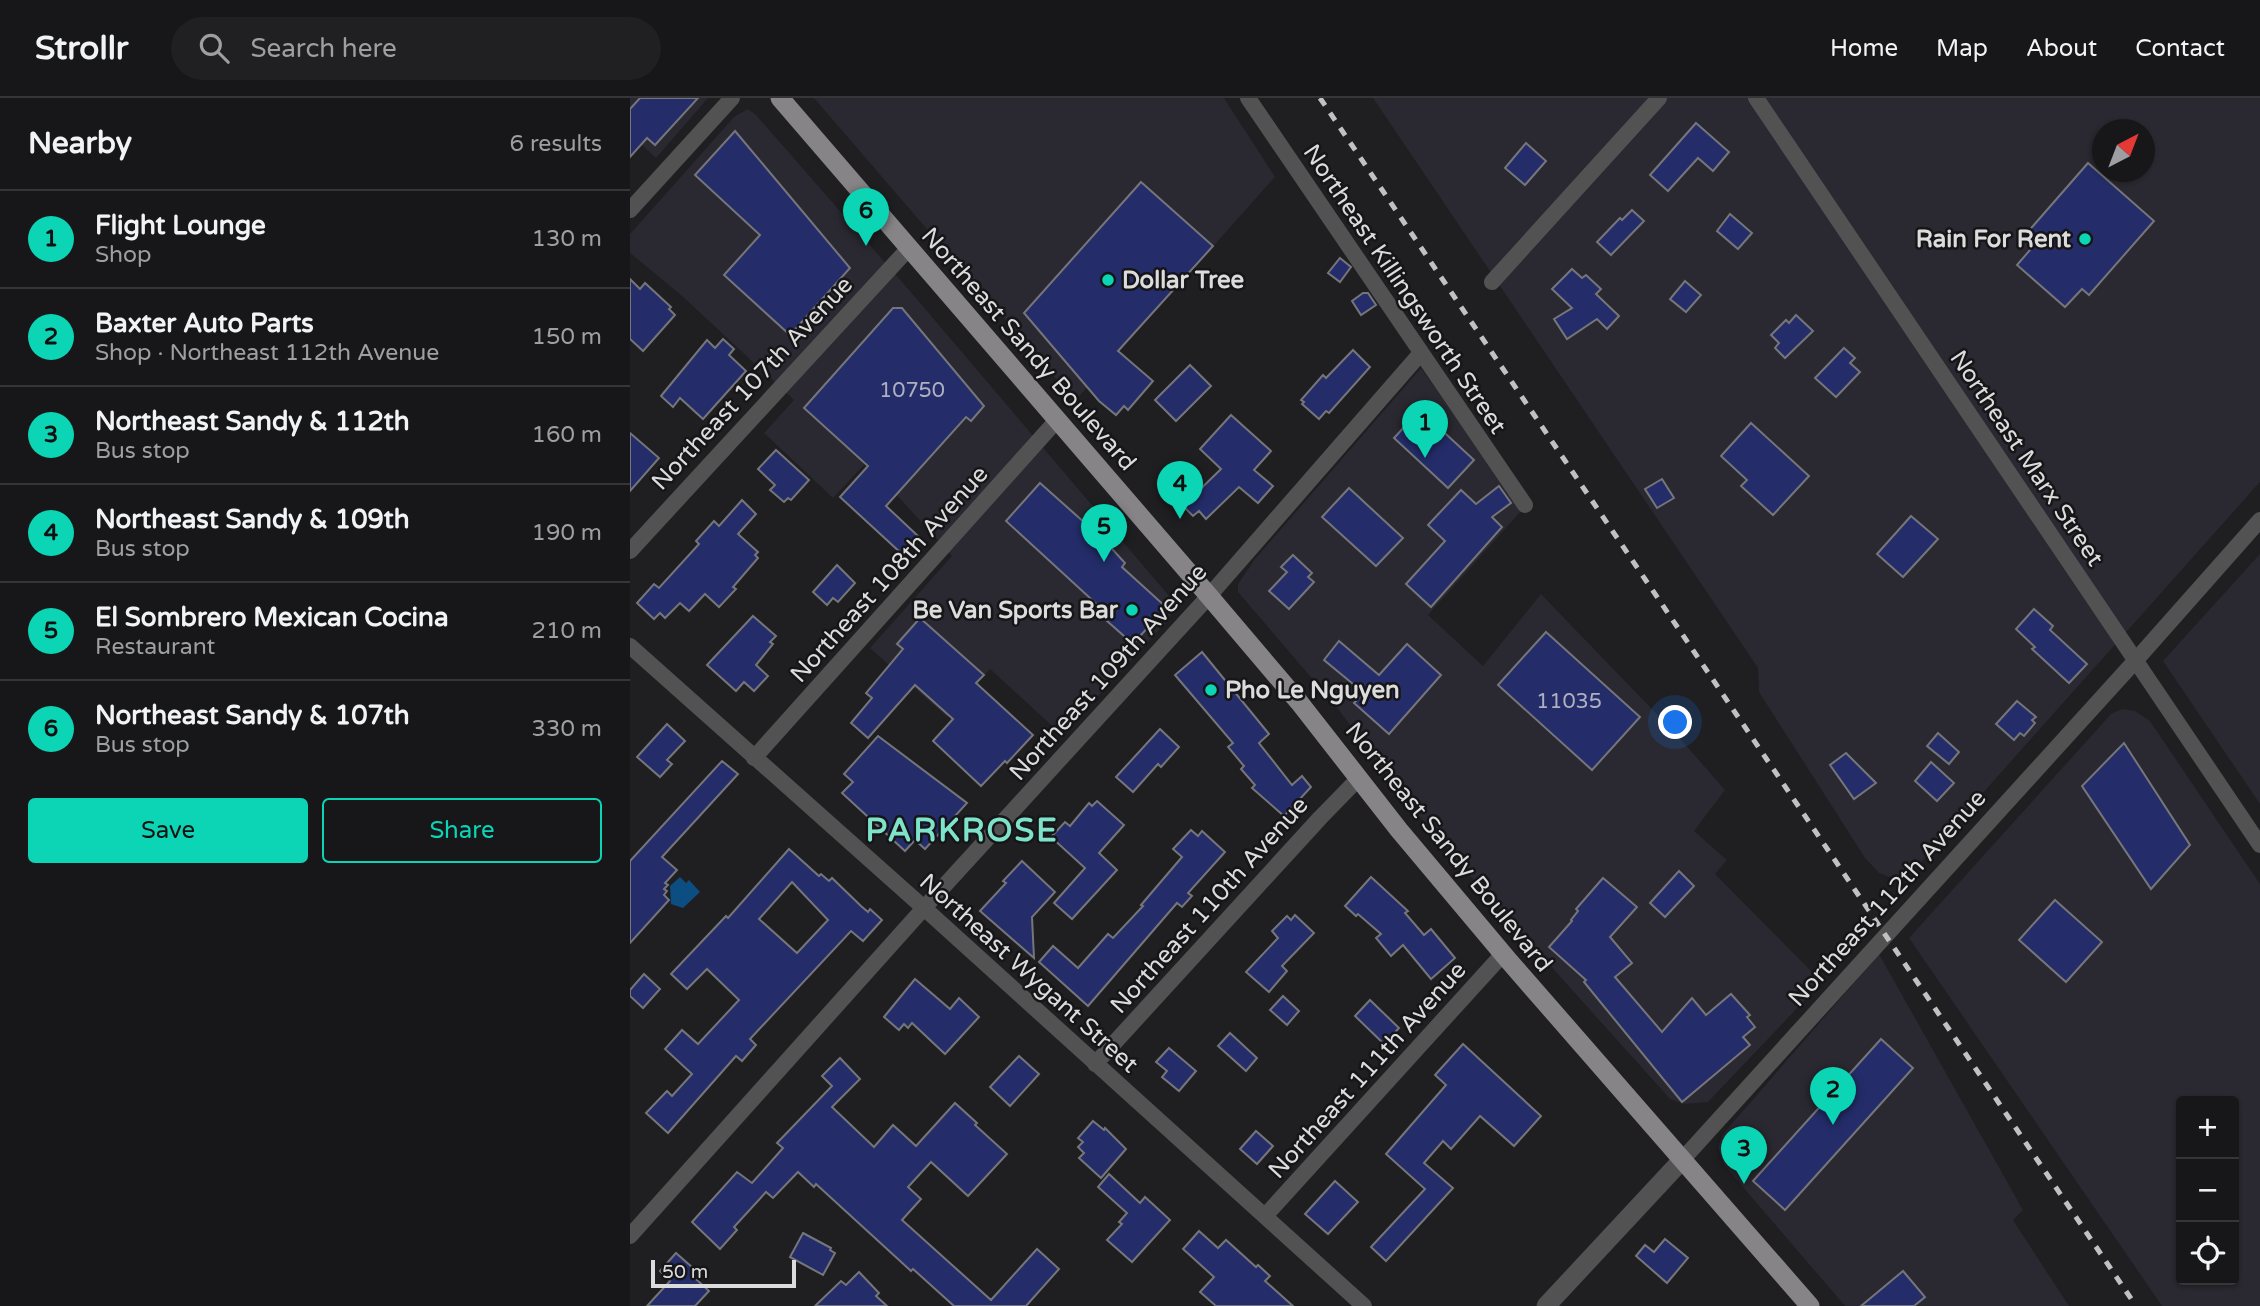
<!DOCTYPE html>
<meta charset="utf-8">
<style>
:root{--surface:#171619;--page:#201f22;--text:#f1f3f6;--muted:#9e9fa2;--line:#363538;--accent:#0cd5b5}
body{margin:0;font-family:"Varela Round",sans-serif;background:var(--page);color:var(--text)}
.controls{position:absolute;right:21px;bottom:21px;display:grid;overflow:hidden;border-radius:7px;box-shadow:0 2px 5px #0004}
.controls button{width:63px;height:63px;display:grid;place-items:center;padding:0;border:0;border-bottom:2px solid var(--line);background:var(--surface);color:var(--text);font:35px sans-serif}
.compass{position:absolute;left:1462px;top:21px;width:63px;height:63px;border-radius:50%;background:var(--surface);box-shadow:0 2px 5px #0004;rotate:42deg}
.scale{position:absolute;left:21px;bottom:18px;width:145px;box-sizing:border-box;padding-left:7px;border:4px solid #dcdcdd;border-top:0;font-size:19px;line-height:24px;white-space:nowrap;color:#dcdcdd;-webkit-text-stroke:5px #161517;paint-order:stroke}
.you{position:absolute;left:1046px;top:625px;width:24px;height:24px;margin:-18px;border:5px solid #fff;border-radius:50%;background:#1a73e8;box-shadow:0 0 0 10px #1a73e833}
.badge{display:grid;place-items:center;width:46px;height:46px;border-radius:50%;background:var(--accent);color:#111;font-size:23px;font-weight:700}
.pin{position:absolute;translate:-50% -58px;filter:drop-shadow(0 2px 4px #0008)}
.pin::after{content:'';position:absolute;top:37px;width:24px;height:21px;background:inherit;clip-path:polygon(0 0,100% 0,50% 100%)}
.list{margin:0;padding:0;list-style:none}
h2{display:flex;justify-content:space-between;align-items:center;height:91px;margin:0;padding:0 28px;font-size:30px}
h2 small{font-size:23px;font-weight:400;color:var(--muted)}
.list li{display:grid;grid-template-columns:46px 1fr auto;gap:21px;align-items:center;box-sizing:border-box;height:98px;padding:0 28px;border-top:2px solid var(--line)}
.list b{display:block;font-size:26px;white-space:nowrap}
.list p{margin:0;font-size:23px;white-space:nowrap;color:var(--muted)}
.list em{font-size:23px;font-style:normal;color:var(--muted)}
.actions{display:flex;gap:14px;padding:21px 28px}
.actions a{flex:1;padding:16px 0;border:2px solid var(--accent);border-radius:7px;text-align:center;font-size:24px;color:var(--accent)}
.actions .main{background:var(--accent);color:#111}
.icon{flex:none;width:38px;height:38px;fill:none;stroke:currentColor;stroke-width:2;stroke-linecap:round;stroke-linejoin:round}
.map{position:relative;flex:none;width:1630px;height:1208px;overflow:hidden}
header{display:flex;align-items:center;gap:42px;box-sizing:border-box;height:98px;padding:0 35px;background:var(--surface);border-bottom:2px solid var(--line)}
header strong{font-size:33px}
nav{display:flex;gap:38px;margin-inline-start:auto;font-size:24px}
.search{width:490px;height:63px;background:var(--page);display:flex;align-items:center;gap:18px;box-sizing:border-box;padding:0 24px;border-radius:38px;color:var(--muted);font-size:26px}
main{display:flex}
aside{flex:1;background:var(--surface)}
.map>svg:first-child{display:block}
</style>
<header>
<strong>Strollr</strong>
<div class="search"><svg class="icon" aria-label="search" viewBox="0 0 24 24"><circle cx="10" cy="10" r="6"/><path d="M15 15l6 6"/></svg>Search here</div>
<nav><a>Home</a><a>Map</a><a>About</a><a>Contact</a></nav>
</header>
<main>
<aside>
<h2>Nearby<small>6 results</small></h2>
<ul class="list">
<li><span class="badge">1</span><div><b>Flight Lounge</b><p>Shop</p></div><em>130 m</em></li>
<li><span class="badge">2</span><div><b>Baxter Auto Parts</b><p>Shop · Northeast 112th Avenue</p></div><em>150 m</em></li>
<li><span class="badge">3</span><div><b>Northeast Sandy &amp; 112th</b><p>Bus stop</p></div><em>160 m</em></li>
<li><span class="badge">4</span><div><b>Northeast Sandy &amp; 109th</b><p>Bus stop</p></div><em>190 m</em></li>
<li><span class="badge">5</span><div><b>El Sombrero Mexican Cocina</b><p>Restaurant</p></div><em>210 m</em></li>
<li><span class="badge">6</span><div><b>Northeast Sandy &amp; 107th</b><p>Bus stop</p></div><em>330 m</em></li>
</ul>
<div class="actions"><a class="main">Save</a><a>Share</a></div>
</aside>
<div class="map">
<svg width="1630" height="1208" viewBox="0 0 1630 1208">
<rect width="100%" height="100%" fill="#1f1e21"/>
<g fill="#2a2830" fill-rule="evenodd">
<polygon points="0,0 78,0 26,60 0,36"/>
<polygon points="184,0 594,0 645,79 445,303"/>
<path d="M743,0H1630V384L1286,770L1273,779L1262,780L1249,775L1235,760L1129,594L1128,570ZM1472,32H1514V74H1472Z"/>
<polygon points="118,11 126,17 280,193 540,499 543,509 539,521 432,637 360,571 317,619 240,550 322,458 255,384 235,366 203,400 134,335 164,302 52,198 0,155 0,136 104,19"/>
<polygon points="791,270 892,412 798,517 853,568 911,496 1046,636 1095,692 1064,733 1097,762 1085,776 1192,884 1078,1004 1055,1006 1040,1001 848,787 775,701 708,611 608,494 608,486 625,461"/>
<polygon points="1630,456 1630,706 1533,563"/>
<path d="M1492,611L1505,613L1520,623L1630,786V1208H1532L1279,840L1481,616ZM1551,1003H1604V1182H1551Z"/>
<polygon points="1249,856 1393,1112 1383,1122 1439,1208 1215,1208 1094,1067 1088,1049 1093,1036"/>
</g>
<polygon fill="#0d4e82" points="50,779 56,785 59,782 70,794 53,810 41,806 40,788"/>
<g fill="#242d6a" stroke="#757679" stroke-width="2" fill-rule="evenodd">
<polygon points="10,0 68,0 25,47 17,40 0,59 0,11"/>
<polygon points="1066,25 1099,54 1083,73 1068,60 1038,93 1020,77"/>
<polygon points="105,33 220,170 160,237 94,177 130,137 65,77"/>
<polygon points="896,45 916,63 895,87 875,70"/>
<polygon points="1458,65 1524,123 1459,197 1452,191 1435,209 1387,167 1406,145 1396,136"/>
<polygon points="511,84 583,148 488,253 523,283 498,312 494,308 486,317 469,303 394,215"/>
<polygon points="1002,112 1014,123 981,157 967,144 990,120 992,122"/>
<polygon points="1100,116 1122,135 1108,151 1087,133"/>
<polygon points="710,160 721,169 710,184 698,175"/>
<polygon points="942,171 952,180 956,177 971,191 966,196 989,218 977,231 967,221 937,241 924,221 942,210 922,191"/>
<polygon points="0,181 10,191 15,185 41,209 39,211 45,217 13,253 0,241"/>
<polygon points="1055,183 1071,197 1056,214 1040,201"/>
<polygon points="733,195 738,195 746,207 731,217 722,203"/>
<polygon points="263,210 272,210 354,308 341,323 336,319 256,408 288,438 272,456 210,399 238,368 174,310"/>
<polygon points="1166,217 1183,233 1155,260 1145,250 1149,245 1141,237 1156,222 1159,225"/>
<polygon points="93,241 104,251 99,257 116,273 73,321 50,300 43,309 31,298 77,242 85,250"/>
<polygon points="1214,250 1225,260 1220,265 1230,274 1206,299 1185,280"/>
<polygon points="723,252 740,269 699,315 696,313 689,321 672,306 674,304 671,302 693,277 696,280"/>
<polygon points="560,267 581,288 546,323 525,302"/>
<polygon points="790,312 844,362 818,390 764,340"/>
<polygon points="601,317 641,353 624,372 643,388 628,405 609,389 576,421 569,413 563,418 553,408 591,371 570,351"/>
<polygon points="1121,325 1179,378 1143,417 1111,388 1117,382 1091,358"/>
<polygon points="0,335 29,360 0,393"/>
<polygon points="146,352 179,382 161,402 158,400 154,404 140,392 145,387 128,371"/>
<polygon points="1032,381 1044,400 1027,410 1015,391"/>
<polygon points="410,385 474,442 495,465 492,469 536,509 503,546 468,515 472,511 376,423"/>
<polygon points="869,388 881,405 862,419 872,429 801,509 776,486 815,443 798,427 831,392 846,406"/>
<polygon points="719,390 773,440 746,468 692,419"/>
<polygon points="112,402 126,416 108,436 128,454 125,457 128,460 103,489 106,491 89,509 75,496 59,513 50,505 35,520 30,515 24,521 7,505 24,486 29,490 69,446 66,443 84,423 89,428"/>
<polygon points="1281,418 1308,441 1273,479 1247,456"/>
<polygon points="663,457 682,475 678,479 684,484 659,511 639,493 657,474 651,469"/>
<polygon points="207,467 225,485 208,504 203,500 197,507 183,494"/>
<polygon points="1404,511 1423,528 1420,532 1457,566 1439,585 1402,551 1405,549 1386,531"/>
<polygon points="123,518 146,538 140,544 143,546 126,567 138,578 124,593 114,584 106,593 77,567"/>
<polygon points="290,520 354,577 346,585 403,637 377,665 375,663 351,688 303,643 323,621 285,587 238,640 221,625 242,600 236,595 273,551 267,546"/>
<polygon points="916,534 1010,619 962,672 868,587"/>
<polygon points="709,543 749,577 777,546 811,577 759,636 724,605 734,595 694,562"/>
<polygon points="572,554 639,636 629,645 662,687 672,678 681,689 654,718 622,690 625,687 611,671 614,668 598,649 603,645 545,577"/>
<polygon points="1387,603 1406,619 1402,622 1405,625 1394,638 1390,635 1384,642 1366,626"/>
<polygon points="37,626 55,643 37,662 42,666 30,679 7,659"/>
<polygon points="530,631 549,649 531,669 528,666 503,694 486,679"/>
<polygon points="1308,635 1329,654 1319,666 1297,648"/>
<polygon points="248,638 337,705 295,751 285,742 275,753 212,695 223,684 214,676"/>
<polygon points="1494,645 1560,747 1521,791 1452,688"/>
<polygon points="1216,655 1246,685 1224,701 1200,667"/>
<polygon points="92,663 108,676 32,759 47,772 35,785 38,787 34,791 37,793 34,797 39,802 0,845 0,763"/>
<polygon points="1301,664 1324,685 1307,703 1285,683"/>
<polygon points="467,703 494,727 469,755 487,772 442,821 424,805 455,770 421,739 435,724 440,728 459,705 462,708"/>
<polygon points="561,732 568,738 572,733 595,754 558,795 562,798 552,809 547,805 458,908 409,864 423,848 448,870 478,836 483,840 513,808 511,807 552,759 543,751"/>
<path d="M159,751L189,778L191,776L199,783L202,780L231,808L238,814L240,811L252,822L233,843L221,833L120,941L126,947L112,963L106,958L38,1035L16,1015L37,993L42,998L62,976L35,951L52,932L68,946L109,902L77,871L57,891L41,876L96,818L98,820ZM162,784L198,822L167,855L129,821Z"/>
<polygon points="392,763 425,794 402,819 404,860 350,813 376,785 373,783"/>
<polygon points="1049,773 1064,788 1035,819 1020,805"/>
<polygon points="741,779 778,813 775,815 794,837 801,831 825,860 801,881 773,847 761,858 746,840 751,836 728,816 726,818 715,808"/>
<polygon points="973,780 1007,809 980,839 1002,865 985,879 1032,934 1062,900 1076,917 1101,896 1120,917 1117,919 1125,929 1113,939 1120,947 1052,1004 954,884 956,882 919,849 942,823 941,822 948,813 946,811"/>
<polygon points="1425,802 1472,844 1436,884 1389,842"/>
<polygon points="665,817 684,835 652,868 657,873 639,894 616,874 648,840 642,833 657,818 661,822"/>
<polygon points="14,876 30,891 13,910 0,898 0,892"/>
<polygon points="285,881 320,911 329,900 349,919 315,956 282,925 278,930 274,926 269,932 254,919"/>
<polygon points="653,898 669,913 657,927 640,912"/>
<polygon points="740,902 769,930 754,946 725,918"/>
<polygon points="600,935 627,960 616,973 588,948"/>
<polygon points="1251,941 1283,970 1155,1112 1123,1083"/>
<polygon points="833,946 911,1018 884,1048 850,1018 821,1051 813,1043 794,1065 823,1090 756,1163 741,1149 795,1091 756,1056 816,987 805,977"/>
<polygon points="539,950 566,973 549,993 532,979 537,973 526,964"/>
<polygon points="389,958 409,976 380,1008 360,989"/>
<polygon points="210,960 230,981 202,1009 244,1049 263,1027 286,1048 325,1005 347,1025 345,1027 377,1056 338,1098 301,1064 278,1089 291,1101 272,1122 361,1202 407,1151 429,1171 396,1208 324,1208 283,1171 281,1173 186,1086 184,1089 168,1074 143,1100 136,1094 104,1129 107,1132 90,1151 62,1124 107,1074 122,1085 153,1050 147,1045 202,988 192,978"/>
<polygon points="463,1023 474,1032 475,1030 496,1051 471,1080 449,1060 454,1055 448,1049 453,1044 448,1040"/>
<polygon points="626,1033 643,1048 627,1066 610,1051"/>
<polygon points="479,1076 510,1105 515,1099 540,1122 502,1164 477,1142 492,1126 489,1124 497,1115 468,1089"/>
<polygon points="705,1083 728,1104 698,1136 675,1116"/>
<polygon points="569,1133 588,1150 596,1142 626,1169 628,1167 640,1178 635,1183 663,1208 586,1208 570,1194 584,1179 553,1151"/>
<polygon points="173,1135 201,1150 200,1152 205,1155 193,1177 160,1159"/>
<polygon points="1035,1141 1058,1160 1037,1185 1006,1158 1015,1147 1024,1154"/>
<polygon points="46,1155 71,1177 67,1182 79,1193 65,1208 17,1208 40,1183 30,1173"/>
<polygon points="1273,1173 1295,1199 1284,1208 1231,1208"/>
<polygon points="229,1174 249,1195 246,1198 257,1208 185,1208 211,1183 216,1187"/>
</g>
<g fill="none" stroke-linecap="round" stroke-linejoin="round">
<g stroke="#525253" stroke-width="16">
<polyline points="618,0 895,407"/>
<polyline points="1126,0 1630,747"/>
<polyline points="0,112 102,0"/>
<polyline points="862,184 1029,0"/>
<polyline points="0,453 279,150"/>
<polyline points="0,548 294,810 734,1208"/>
<polyline points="124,660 427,322"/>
<polyline points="465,966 690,720 728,681"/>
<polyline points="1052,1062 1506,562 1630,422"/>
<polyline points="635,1118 873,856"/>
<polyline points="0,1138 294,810 579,498 790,256"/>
</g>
<polyline stroke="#525253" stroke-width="19" points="916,1208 1052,1062"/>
<polyline stroke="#868487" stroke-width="19" points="150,0 579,498 669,604 769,732 879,863 1180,1208"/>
<polyline stroke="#c1c1c2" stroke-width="5" stroke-dasharray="9 9" stroke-linecap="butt" points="690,0 1506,1208"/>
</g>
<g fill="#0cd5b5" stroke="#161517" stroke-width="2.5">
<circle cx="1455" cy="141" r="7"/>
<circle cx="478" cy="182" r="7"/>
<circle cx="502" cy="512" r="7"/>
<circle cx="581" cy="592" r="7"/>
</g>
<g text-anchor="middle" stroke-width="5" stroke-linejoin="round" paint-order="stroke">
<g font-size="21" fill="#aeb0c0">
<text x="282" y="299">10750</text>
<text x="939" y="610">11035</text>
</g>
<g font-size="24" font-weight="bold" fill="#dcdcdd" stroke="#161517" text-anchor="end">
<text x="1441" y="149">Rain For Rent</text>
<text x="492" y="190" text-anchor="start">Dollar Tree</text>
<text x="488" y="520">Be Van Sports Bar</text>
<text x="595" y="600" text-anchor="start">Pho Le Nguyen</text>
</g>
<g font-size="24" fill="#dcdcdd" stroke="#161517">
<text transform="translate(775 191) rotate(56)" y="8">Northeast Killingsworth Street</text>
<text transform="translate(399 251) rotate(49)" y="8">Northeast Sandy Boulevard</text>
<text transform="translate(122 285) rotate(-47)" y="8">Northeast 107th Avenue</text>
<text transform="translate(1397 360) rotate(56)" y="8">Northeast Marx Street</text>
<text transform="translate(259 476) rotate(-48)" y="8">Northeast 108th Avenue</text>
<text transform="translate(478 574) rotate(-48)" y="8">Northeast 109th Avenue</text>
<text transform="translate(819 749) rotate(51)" y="8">Northeast Sandy Boulevard</text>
<text transform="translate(1257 800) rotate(-48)" y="8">Northeast 112th Avenue</text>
<text transform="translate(579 807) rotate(-48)" y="8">Northeast 110th Avenue</text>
<text transform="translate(399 875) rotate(42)" y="8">Northeast Wygant Street</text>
<text transform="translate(737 972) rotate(-48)" y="8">Northeast 111th Avenue</text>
</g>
<g font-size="32" font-weight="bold" letter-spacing="2" fill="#7fe2ca" stroke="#161517">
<text x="332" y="743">PARKROSE</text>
</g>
</g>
</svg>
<div class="controls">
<button>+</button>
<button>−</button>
<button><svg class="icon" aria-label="locate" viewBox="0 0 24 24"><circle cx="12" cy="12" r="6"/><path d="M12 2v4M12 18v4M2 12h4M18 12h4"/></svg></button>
</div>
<svg class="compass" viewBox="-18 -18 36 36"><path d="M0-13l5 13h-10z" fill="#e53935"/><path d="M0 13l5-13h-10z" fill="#9e9fa2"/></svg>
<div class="scale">50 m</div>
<div class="you"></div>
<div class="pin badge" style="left:795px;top:360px">1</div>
<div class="pin badge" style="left:1203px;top:1027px">2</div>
<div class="pin badge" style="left:1114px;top:1086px">3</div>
<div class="pin badge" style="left:550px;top:421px">4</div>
<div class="pin badge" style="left:474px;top:464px">5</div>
<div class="pin badge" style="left:236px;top:148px">6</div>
</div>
</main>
